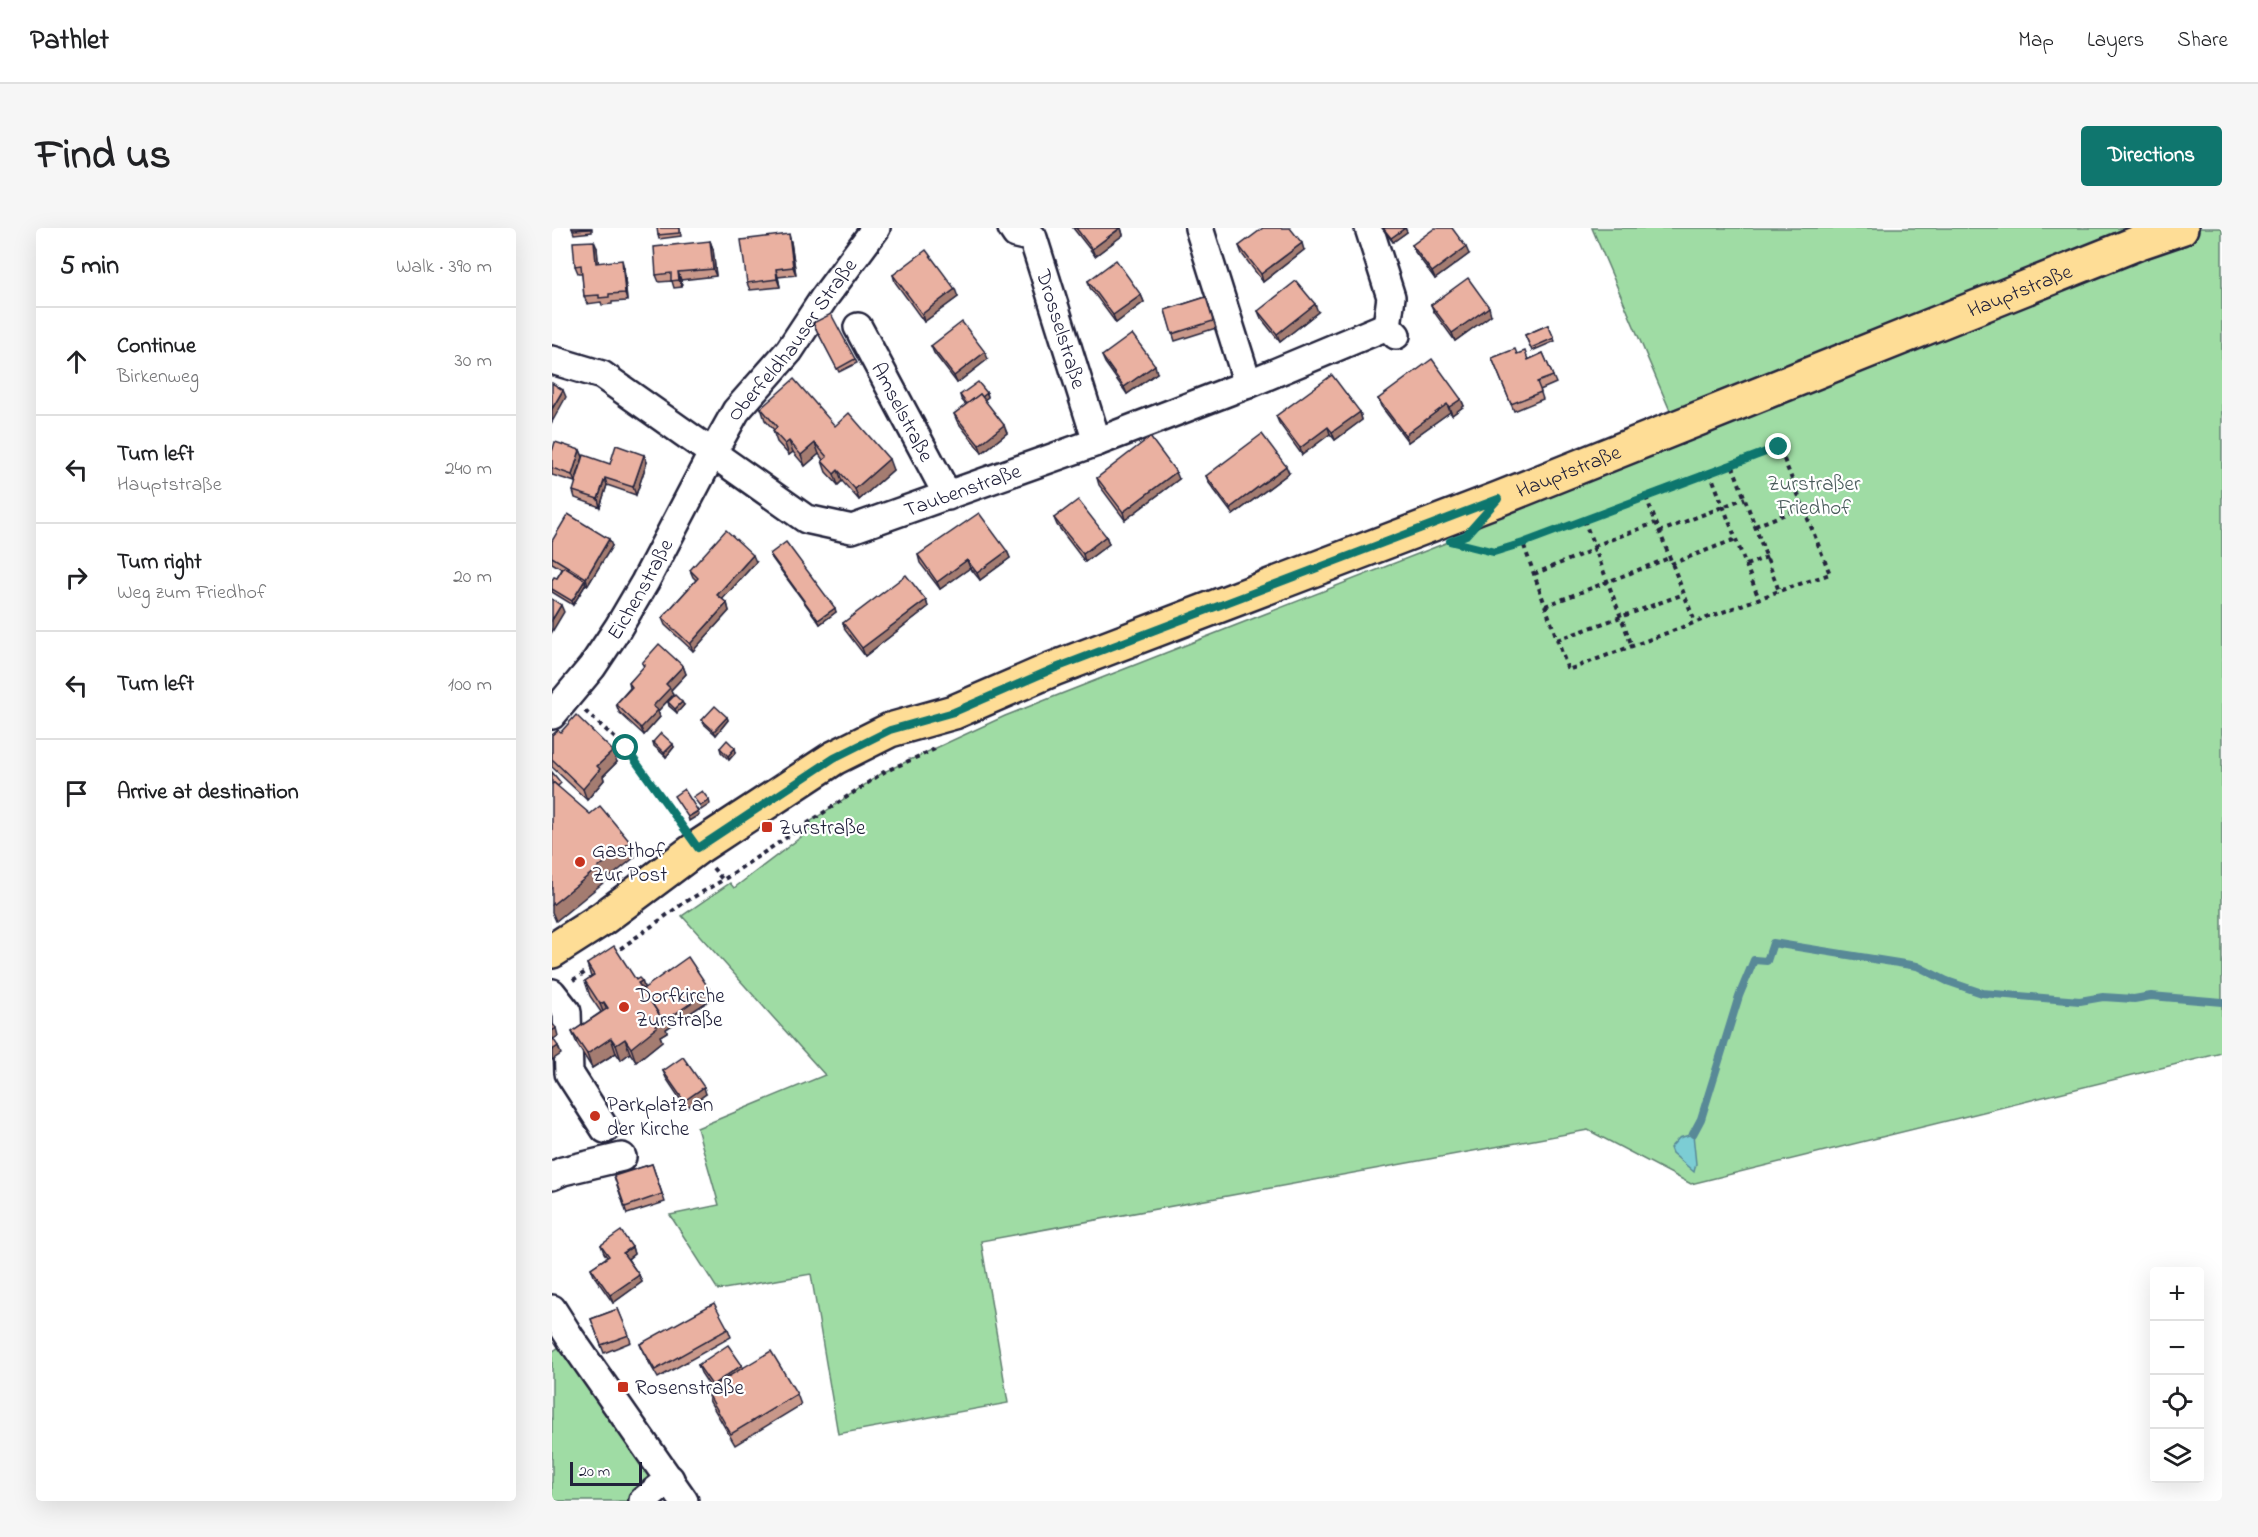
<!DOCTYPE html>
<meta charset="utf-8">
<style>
:root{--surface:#fff;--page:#f6f6f6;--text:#202124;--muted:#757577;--line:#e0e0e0;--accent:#0f766e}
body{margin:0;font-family:"Indie Flower",sans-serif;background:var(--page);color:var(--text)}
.controls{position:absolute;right:18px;bottom:18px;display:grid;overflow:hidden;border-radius:6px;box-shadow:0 6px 24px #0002}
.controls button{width:54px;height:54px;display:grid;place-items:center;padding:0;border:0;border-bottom:2px solid var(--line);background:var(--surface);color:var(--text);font:30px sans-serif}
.scale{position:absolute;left:18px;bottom:15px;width:72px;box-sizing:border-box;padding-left:6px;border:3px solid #22223b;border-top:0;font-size:16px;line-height:21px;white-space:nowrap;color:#22223b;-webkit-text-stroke:4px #fff;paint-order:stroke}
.stop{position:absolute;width:18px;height:18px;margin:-14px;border:4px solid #0f766e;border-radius:50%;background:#fff}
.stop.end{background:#0f766e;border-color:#fff;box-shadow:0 2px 6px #0008}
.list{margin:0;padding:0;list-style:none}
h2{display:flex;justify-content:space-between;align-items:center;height:78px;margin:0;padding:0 24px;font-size:26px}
h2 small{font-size:20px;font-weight:400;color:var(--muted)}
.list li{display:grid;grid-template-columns:39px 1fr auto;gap:18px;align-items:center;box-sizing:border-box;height:108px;padding:0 24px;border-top:2px solid var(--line)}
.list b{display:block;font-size:22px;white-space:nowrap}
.list p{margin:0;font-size:20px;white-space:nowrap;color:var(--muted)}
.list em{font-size:20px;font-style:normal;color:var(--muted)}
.icon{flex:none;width:33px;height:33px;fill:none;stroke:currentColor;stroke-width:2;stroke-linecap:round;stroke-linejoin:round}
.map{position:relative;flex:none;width:1670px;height:1273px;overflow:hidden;border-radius:6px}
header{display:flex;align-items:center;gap:36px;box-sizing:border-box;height:84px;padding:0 30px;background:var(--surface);border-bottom:2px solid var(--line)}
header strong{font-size:28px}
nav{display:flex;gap:33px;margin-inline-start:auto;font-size:21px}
.intro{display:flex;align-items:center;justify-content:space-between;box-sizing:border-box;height:144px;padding:0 36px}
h1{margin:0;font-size:42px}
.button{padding:15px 27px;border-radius:6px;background:var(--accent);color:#fff;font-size:21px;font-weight:700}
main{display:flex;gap:36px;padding:0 36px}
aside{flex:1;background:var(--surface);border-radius:6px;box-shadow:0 6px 24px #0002}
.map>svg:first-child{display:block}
</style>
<header>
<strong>Pathlet</strong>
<nav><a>Map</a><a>Layers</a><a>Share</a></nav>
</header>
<div class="intro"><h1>Find us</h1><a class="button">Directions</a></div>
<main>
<aside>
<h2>5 min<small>Walk · 390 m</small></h2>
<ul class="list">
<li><svg class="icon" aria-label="ahead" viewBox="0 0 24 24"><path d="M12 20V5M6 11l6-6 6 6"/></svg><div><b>Continue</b><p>Birkenweg</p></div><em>30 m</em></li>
<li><svg class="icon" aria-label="left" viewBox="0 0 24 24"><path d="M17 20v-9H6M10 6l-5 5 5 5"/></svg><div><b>Turn left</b><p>Hauptstraße</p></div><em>240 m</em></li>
<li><svg class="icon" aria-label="right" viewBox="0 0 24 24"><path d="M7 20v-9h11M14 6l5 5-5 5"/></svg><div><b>Turn right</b><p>Weg zum Friedhof</p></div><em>20 m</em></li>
<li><svg class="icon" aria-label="left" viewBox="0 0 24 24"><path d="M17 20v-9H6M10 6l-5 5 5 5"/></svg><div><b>Turn left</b></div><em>100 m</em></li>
<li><svg class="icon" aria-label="arrive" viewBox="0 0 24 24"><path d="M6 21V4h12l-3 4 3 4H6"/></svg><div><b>Arrive at destination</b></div></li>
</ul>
</aside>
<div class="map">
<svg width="1670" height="1273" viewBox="0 0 1670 1273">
<rect width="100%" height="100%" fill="#fff"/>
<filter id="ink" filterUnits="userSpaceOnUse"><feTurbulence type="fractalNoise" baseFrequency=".0167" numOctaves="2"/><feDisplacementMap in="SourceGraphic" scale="12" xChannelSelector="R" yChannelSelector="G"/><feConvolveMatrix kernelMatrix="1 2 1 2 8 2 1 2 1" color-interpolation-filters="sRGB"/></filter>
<g filter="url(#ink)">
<g fill="#9fdca4" stroke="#607f70" stroke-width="1.5">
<polygon points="1040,0 1670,0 1670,825 1139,956 1036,902 429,1013 456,1175 286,1206 259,1046 166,1062 118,987 167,977 145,900 273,847 130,688 178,655 182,660 249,609 252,598 332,544 453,488 914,307 946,271 1119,185"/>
<polygon points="19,1111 118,1251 84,1273 0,1273 0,1124"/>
</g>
<polygon fill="#7ccdd4" stroke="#588997" stroke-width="1.5" points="1141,906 1144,936 1142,944 1120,925 1118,920 1127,910"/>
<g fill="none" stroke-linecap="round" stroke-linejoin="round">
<polyline stroke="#588997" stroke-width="8" points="1141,906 1149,891 1187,768 1202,732 1215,733 1221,715 1365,738 1395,753 1430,765 1528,773 1551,769 1582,771 1599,768 1670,774"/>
<g stroke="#22223b" stroke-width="32">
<g id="minor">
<path id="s1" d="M460,0L464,6L481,10L545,214"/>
<polyline points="647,0 696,156"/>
<polyline points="817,0 839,69 835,98"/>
<path id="s2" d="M306,99L396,268"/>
<path id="s3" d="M0,132L50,147L254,291L300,301L545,214L696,156L835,98L844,107"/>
<path id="s4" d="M0,487L40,439L66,400L93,354L160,226L184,183L237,123L272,70L324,0"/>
<polyline points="0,765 15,784 17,845 53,901"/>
<polyline points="0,948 11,943 70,929"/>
<polyline points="0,1081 19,1111 132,1273"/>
<polyline points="91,1273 118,1251"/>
</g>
</g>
<g stroke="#22223b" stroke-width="38">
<g id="major">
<path id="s5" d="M0,723L50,691L145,620L282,530L338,502L402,484L501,441L946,271L1588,14L1629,0"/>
</g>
</g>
<g stroke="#22223b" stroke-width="4" stroke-dasharray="4.5 4.5" stroke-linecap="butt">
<polyline points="1180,236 1227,219 1278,346 1227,363"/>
<polyline points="1158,244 1207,371"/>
<polyline points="1094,269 1143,394"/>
<polyline points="1032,292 1080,418"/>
<polyline points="1203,298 1251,279"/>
<polyline points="1107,304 1193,270"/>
<polyline points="911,316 942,324 971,315 1180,236 1227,363 1016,442 971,315"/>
<polyline points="1042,318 1103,295"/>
<polyline points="1119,336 1184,311"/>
<polyline points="1194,337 1215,329"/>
<polyline points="982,346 1043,321"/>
<polyline points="993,378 1117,330"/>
<polyline points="1005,412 1132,366"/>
<polyline points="33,483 74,520 130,598"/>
<polyline points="161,640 171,652"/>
<polyline points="61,726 133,674 171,652 332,544 383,521"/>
<polyline points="21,752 40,740"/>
</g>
<use href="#minor" stroke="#fff" stroke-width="27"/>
<use href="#major" stroke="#fedd96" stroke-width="33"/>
</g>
<g fill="#c9988a" stroke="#22223b" stroke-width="1.5">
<polygon points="20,0 40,0 40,4 22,6"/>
<polygon points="128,0 129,8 107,11 106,7"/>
<polygon points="521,0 569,0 571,7 543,28"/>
<polygon points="830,0 853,0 855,4 841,14"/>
<polygon points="158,13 161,21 164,48 129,52 130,59 122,60 120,53 107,54 104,47"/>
<polygon points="239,14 244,47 226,49 228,59 198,62 195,55"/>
<polygon points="860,17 917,26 883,51 863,24"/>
<polygon points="687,18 752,22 711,54 690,26"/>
<polygon points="45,20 46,35 72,40 75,73 60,74 60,76 50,77 49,74 35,76 32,68 30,45 26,45 23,38"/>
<polygon points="341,47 406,69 372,94 343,54"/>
<polygon points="536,53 589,67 592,74 564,95 538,60"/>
<polygon points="654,69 664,100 623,113 613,82"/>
<polygon points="879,77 939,87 903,113 882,84"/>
<polygon points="706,83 766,84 728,114 709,90"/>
<polygon points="261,95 303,131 305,135 287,144"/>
<polygon points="996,97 1003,113 980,123 973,107"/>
<polygon points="379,118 436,131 405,155 382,125"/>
<polygon points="991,125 1004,155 988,162 991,171 962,183 940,130 965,126 976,132"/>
<polygon points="550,128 605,145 575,166 553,135"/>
<polygon points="435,165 436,169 432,172 455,205 430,225 405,193 402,186 414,177 409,171 408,167"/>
<polygon points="826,171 909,171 912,178 900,187 898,184 856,214 829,178"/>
<polygon points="209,180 283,198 341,242 307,272 290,253 286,257 274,244 270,233 271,232 267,226 253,238 241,224 237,227 225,214 221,203 222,202 213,192"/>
<polygon points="808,184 810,192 783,212 778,206 750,227 727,195 724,188"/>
<polygon points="0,220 1,221 28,222 31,229 23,254 0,247"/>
<polygon points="92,227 95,234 84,267 55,257 48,279 23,270 21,263 58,236"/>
<polygon points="737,245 681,287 657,255 654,248"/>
<polygon points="545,250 627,251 573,292 547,257"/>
<polygon points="502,290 554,308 557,316 533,334 505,297"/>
<polygon points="0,313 60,318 36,357 34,356 21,377 0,364 0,352 5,350 10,341 0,335"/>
<polygon points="455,323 458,330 428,352 418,340 388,361 368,335 366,327"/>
<polygon points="218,326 284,384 268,396 219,329"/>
<polygon points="204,334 170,371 175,375 177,383 141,423 113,397 110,390 144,352 141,349 138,342"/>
<polygon points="374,372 376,379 313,428 293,402 291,395"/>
<polygon points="90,435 131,438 134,446 119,462 121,467 106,483 108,489 92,507 67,484 64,476 78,460 77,455 92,439"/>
<polygon points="116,474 132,477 125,485 117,478"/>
<polygon points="175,489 176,492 164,507 152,496 150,492"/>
<polygon points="0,507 65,534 51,548 52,552 35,572 0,539"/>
<polygon points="101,514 122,519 114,529 102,518"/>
<polygon points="168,520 184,524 177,532 169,524"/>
<polygon points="35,736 90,753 92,760 158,762 161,770 114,801 115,804 108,808 110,813 84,834 78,825 69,832 64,825 40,840 26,818 20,804 49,784 38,768 33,753 39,749"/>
<polygon points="111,843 154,866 134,880 114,850"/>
<polygon points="100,936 113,974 75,986 62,948"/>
<polygon points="49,1017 80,1019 82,1026 76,1031 87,1047 90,1054 61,1075 42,1048 39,1040 55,1029 52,1025"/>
<polygon points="66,1081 79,1114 52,1125 39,1091"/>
<polygon points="176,1101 179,1109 106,1150 91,1124 88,1116"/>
<polygon points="146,1137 190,1137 191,1140 245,1166 249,1177 183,1217 158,1174 154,1162 159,1160 149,1145"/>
</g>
<g fill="#a47c71" stroke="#22223b" stroke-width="1.5">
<polygon points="569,0 571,7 543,28 540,21"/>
<polygon points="853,0 855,4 841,14 839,10"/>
<polygon points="237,6 239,14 244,47 241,39"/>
<polygon points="42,13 45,20 47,42 44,35"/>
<polygon points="158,13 161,21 164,48 161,41"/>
<polygon points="750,15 752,22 711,54 709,46"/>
<polygon points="914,19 917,26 883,51 880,44"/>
<polygon points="70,32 72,40 75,73 73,65"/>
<polygon points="224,41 226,49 228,59 225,51"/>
<polygon points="126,44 129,52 130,59 127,52"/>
<polygon points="403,61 406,69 372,94 370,86"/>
<polygon points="589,67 592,74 564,95 561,87"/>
<polygon points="763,76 766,84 728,114 725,106"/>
<polygon points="937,79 939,87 903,113 900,105"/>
<polygon points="433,124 436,131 405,155 402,148"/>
<polygon points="603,137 605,145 575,166 572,159"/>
<polygon points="11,162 14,169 0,194 0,181"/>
<polygon points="435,165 436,169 418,183 417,179"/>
<polygon points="909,171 912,178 900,187 897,179"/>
<polygon points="895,176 898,184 856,214 853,207"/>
<polygon points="808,184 810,192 783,212 780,204"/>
<polygon points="452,197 455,205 430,225 427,217"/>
<polygon points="776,199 778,206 750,227 748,220"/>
<polygon points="237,213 241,224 237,227 233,216"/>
<polygon points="263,215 267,226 253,238 249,227"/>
<polygon points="28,222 31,229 23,254 20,247"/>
<polygon points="92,227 95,234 84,267 81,259"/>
<polygon points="337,231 341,242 307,272 303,261"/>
<polygon points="734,238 737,245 681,287 678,280"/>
<polygon points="286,242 290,253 286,257 282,246"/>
<polygon points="624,244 627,251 573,292 571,284"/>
<polygon points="53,250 55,257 48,279 46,271"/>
<polygon points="554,308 557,316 533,334 531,326"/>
<polygon points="57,311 60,318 36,357 34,350"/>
<polygon points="455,323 458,330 428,352 425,345"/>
<polygon points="201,327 204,334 168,374 165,367"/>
<polygon points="415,332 418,340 388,361 385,354"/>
<polygon points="33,352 34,356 21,377 20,373"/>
<polygon points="374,372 376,379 313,428 310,420"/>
<polygon points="175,375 177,383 141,423 138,416"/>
<polygon points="9,377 12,384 0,404 0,392"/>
<polygon points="283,380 284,384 268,396 266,392"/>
<polygon points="131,438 134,446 119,462 121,467 106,483 108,489 92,507 89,500 114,456"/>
<polygon points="130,474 132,477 125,485 123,481"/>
<polygon points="175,489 176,492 164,507 162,503"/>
<polygon points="121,516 122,519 114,529 112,525"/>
<polygon points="183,520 184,524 177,532 176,528"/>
<polygon points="61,523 65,534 51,548 52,552 35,572 31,561 45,538"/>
<polygon points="157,572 158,576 149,582 148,578"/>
<polygon points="146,583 147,587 137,593 136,589"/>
<polygon points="78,614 83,629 4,693 0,684 0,677"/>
<polygon points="90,753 95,768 86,755"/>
<polygon points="158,762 161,770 114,801 115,804 108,808 110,813 84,834 79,820 102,794"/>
<polygon points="52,774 57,789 54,791 48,776"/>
<polygon points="4,800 6,808 0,812 0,803"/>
<polygon points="59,810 64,825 40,840 35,826"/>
<polygon points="73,811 78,825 69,832 64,817"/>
<polygon points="6,818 9,826 0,832 0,822"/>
<polygon points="152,859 154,866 134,880 132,873"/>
<polygon points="80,1019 82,1026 74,1032 71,1025"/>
<polygon points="87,1047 90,1054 61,1075 58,1067"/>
<polygon points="190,1137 192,1144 162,1165 160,1157"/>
</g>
<g fill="#eab1a1" stroke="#22223b" stroke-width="1.5">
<polygon points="20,0 39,0 39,1 21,2"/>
<polygon points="105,0 127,0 127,5 106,7"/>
<polygon points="524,0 568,0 540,21"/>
<polygon points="711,0 738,0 750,15 709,46 687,18"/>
<polygon points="831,0 853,0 839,10"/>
<polygon points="883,0 900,0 914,19 880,44 860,17"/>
<polygon points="237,6 241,39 224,41 225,51 195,55 189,12"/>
<polygon points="42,13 44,35 70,32 73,65 57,66 57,69 47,70 47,67 32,68 29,37 23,38 21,14"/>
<polygon points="158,13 161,41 126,44 127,52 119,53 119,45 104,47 102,19"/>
<polygon points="374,22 403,61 370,86 341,47"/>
<polygon points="564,32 589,67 561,87 536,53"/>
<polygon points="916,50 937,79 900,105 879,77"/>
<polygon points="744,53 763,76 725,106 706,83"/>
<polygon points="654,69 661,93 620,106 613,82"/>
<polygon points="279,86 303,131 285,141 261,95"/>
<polygon points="410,94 433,124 402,148 379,118"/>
<polygon points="996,97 1002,110 979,120 973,107"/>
<polygon points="580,106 603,137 572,159 550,128"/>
<polygon points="963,121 965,126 973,123 976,132 991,125 1001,148 985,154 989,164 959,176 940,130"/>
<polygon points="880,131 909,171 897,179 895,176 853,207 826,171"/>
<polygon points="780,147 808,184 780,204 776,199 748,220 724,188"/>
<polygon points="242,151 283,198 297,185 337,231 303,261 286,242 282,246 270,233 275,229 263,215 249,227 237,213 233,216 221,203 225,199 209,180"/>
<polygon points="426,154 435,165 430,169 428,166 415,176 408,167"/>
<polygon points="0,155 11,162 0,181"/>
<polygon points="428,166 452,197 427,217 402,186"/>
<polygon points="710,206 734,238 678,280 654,248"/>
<polygon points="598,209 624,244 571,284 545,250"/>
<polygon points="3,214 28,222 20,247 0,240 0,224"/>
<polygon points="64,217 92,227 81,259 53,250 46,271 21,263 32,227 58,236"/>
<polygon points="526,272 554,308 531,326 502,290"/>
<polygon points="427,285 455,323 425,345 415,332 385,354 366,327"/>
<polygon points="16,286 57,311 34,350 0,329 0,313"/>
<polygon points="174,302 201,327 165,367 175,375 138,416 110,390 146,350 138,342"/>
<polygon points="234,314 283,380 266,392 218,326"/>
<polygon points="12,339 33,352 20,373 0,361 0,352 2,349 5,350"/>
<polygon points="354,347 374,372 310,420 291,395"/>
<polygon points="0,371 9,377 0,392"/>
<polygon points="107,416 131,438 114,456 118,460 101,478 106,482 89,500 64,476 80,459 77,455 93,437 90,435"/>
<polygon points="123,467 130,474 123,481 116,474"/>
<polygon points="163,478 175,489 162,503 150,492"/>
<polygon points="24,487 61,523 45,538 48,541 31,561 0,531 0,507 6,502 9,504"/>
<polygon points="109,505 121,516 112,525 101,514"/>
<polygon points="175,512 183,520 176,528 168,520"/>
<polygon points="0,544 9,555 6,558 2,555 0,556"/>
<polygon points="2,555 38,586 48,578 78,614 0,677 0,556"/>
<polygon points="132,561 146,583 136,589 122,568"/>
<polygon points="150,563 157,572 148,578 141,569"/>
<polygon points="62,718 84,752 87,750 90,753 86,755 109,789 102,794 105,799 79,820 73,811 64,817 59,810 35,826 20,804 56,780 52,774 48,776 33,753 42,747 35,736"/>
<polygon points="136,729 158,762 111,794 109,789 91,761"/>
<polygon points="0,795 4,800 0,803"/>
<polygon points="0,809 6,818 0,822"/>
<polygon points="131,829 152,859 132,873 111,843"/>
<polygon points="100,936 110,966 73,979 62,948"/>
<polygon points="69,1003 80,1019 71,1025 87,1047 58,1067 39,1040 57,1028 49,1017"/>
<polygon points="162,1075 176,1101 103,1142 88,1116"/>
<polygon points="66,1081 77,1107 49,1117 39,1091"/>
<polygon points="176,1117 190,1137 160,1157 146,1137"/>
<polygon points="219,1123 245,1166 179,1206 154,1162"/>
</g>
</g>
<g fill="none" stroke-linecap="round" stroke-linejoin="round" filter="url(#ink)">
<polyline stroke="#0f766e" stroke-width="8" points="74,520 146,620 282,530 338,502 402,484 501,441 946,271 914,307 898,313 942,324 971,315 1227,219"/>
</g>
<g fill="#c8321e" stroke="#fff" stroke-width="2">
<rect x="209" y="593" width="12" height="12" rx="3"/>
<circle cx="28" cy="634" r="6"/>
<circle cx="72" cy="779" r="6"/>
<circle cx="43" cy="888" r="6"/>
<rect x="65" y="1153" width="12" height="12" rx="3"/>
</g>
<g text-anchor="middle" stroke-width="4.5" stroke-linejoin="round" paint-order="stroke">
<g font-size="21" fill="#22223b" stroke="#fff">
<text dy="7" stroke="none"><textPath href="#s5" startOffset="1617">Hauptstraße</textPath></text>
<text dy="7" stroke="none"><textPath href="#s1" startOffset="120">Drosselstraße</textPath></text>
<text dy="7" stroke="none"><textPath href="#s4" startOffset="447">Oberfeldhauser Straße</textPath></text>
<text dy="7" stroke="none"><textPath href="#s2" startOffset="96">Amselstraße</textPath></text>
<text dy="7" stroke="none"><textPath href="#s5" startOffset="1131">Hauptstraße</textPath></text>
<text dy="7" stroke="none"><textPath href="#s3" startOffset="466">Taubenstraße</textPath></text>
<text dy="7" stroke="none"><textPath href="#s4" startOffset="154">Eichenstraße</textPath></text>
</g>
<g font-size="21" fill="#485a5a" stroke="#fff">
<text x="1262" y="262">Zurstraßer<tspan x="1262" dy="24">Friedhof</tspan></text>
</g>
<g font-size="21" fill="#22223b" stroke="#fff" text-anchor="start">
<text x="227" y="606">Zurstraße</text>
<text x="40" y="629">Gasthof<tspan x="40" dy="24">Zur Post</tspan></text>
<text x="84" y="774">Dorfkirche<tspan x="84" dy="24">Zurstraße</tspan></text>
<text x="55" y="883">Parkplatz an<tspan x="55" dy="24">der Kirche</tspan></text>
<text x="83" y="1166">Rosenstraße</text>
</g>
</g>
</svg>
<div class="controls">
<button>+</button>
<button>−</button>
<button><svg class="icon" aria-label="locate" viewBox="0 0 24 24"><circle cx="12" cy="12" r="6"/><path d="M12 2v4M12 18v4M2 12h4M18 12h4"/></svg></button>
<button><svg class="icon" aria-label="layers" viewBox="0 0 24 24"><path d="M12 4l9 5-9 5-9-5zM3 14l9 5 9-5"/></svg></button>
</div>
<div class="scale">20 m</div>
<div class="stop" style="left:74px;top:520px"></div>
<div class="stop end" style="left:1227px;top:219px"></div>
</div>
</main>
